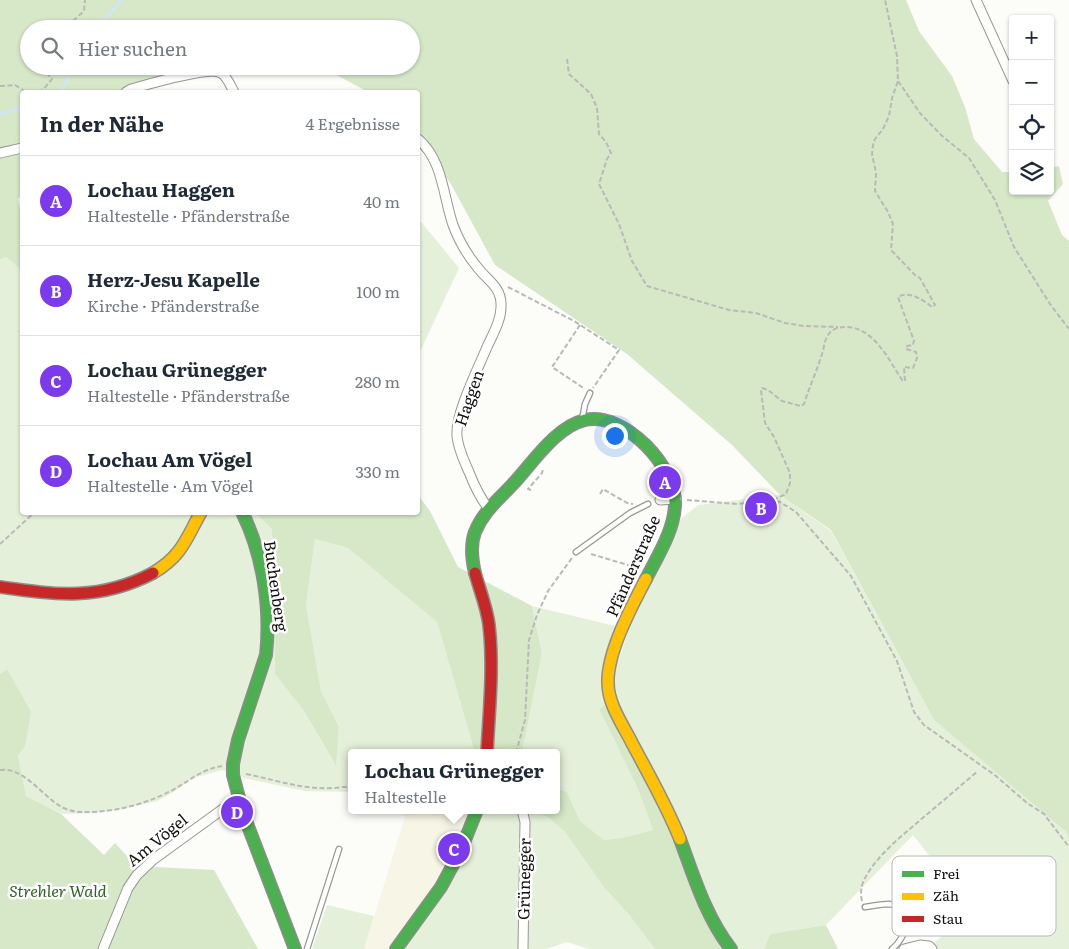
<!DOCTYPE html>
<html lang="de">
<meta charset="utf-8">
<style>
:root{--surface:#fff;--page:#f2f2f3;--text:#1f2937;--muted:#747a83;--line:#e0e1e3;--accent:#7c3aed}
body{margin:0;font-family:Literata,serif;background:var(--page);color:var(--text)}
.controls{position:absolute;right:15px;top:15px;display:grid;overflow:hidden;border-radius:5px;box-shadow:0 1px 4px #0004}
.controls button{width:45px;height:45px;display:grid;place-items:center;padding:0;border:0;border-bottom:1px solid var(--line);background:var(--surface);color:var(--text);font:25px sans-serif}
.you{position:absolute;left:614px;top:435px;width:18px;height:18px;margin:-12px;border:4px solid #fff;border-radius:50%;background:#1a73e8;box-shadow:0 0 0 8px #1a73e833}
.badge{display:grid;place-items:center;width:32px;height:32px;border-radius:50%;background:var(--accent);color:#fff;font-size:16px;font-weight:700}
.pin{position:absolute;translate:-50% -50%;border:2px solid #fff;box-shadow:0 1px 5px #0006}
.popup{position:absolute;left:348px;top:749px;width:212px;height:65px;box-sizing:border-box;display:grid;place-content:center;border-radius:5px;background:var(--surface);filter:drop-shadow(0 1px 4px #0005);font-size:16px;white-space:nowrap;color:var(--muted)}
.popup b{font-size:19px;color:var(--text)}
.popup::after{content:'';position:absolute;left:50%;top:100%;margin-left:-10px;border:10px solid transparent;border-top-color:var(--surface)}
.list{margin:0;padding:0;list-style:none}
h2{display:flex;justify-content:space-between;align-items:center;height:65px;margin:0;padding:0 20px;font-size:21px}
h2 small{font-size:16px;font-weight:400;color:var(--muted)}
.list li{display:grid;grid-template-columns:32px 1fr auto;gap:15px;align-items:center;box-sizing:border-box;height:90px;padding:0 20px;border-top:1px solid var(--line)}
.list b{display:block;font-size:19px;white-space:nowrap}
.list p{margin:0;font-size:16px;white-space:nowrap;color:var(--muted)}
.list em{font-size:16px;font-style:normal;color:var(--muted)}
.icon{flex:none;width:28px;height:28px;fill:none;stroke:currentColor;stroke-width:2;stroke-linecap:round;stroke-linejoin:round}
.map{position:relative;flex:none;width:1069px;height:949px;overflow:hidden}
.search{position:absolute;background:var(--surface);box-shadow:0 1px 4px #0004;left:20px;top:20px;width:400px;height:55px;display:flex;align-items:center;gap:12px;box-sizing:border-box;padding:0 18px;border-radius:28px;color:var(--muted);font-size:19px}
.panel{position:absolute;background:var(--surface);box-shadow:0 1px 4px #0004;left:20px;top:90px;width:400px;height:425px;border-radius:5px}
.map>svg:first-child{display:block}
</style>
<div class="map">
<svg width="1069" height="949" viewBox="0 0 1069 949">
<rect width="100%" height="100%" fill="#fcfcf8"/>
<polygon fill="#f7f6e6" points="401,810 473,810 445,869 390,949 364,949 405,817"/>
<g fill="#e5f0da">
<polygon points="418,220 422,223 459,268 418,356"/>
<polygon points="6,257 22,271 22,512 255,513 272,529 275,674 304,711 335,765 339,727 321,691 306,605 315,539 348,548 437,622 475,753 352,753 351,792 305,791 248,779 222,770 193,778 172,793 157,801 118,810 94,813 61,814 26,796 18,755 7,669 0,674 0,260"/>
<polygon points="780,495 831,531 934,720 1066,832 1069,840 1069,949 938,949 933,944 972,910 913,835 826,925 770,934 764,949 737,949 711,908 619,707 613,675 630,628 681,519 698,505"/>
<polygon points="532,606 619,627 609,702 599,709 638,789 653,830 621,838 604,840 580,821 567,792 557,789 556,753 522,753 542,653"/>
<polygon points="474,810 531,810 548,817 565,832 603,886 630,916 655,949 589,949 567,942 546,949 402,949"/>
<polygon points="327,905 374,916 364,949 312,949"/>
</g>
<g fill="#d6e8c8">
<polygon points="0,0 906,0 919,31 952,76 965,107 974,139 1002,172 1013,172 1013,191 1050,191 1050,168 1059,166 1063,184 1048,201 1062,235 1069,241 1069,840 1066,832 934,720 831,530 780,495 732,445 627,354 495,265 452,186 418,133 418,92 368,92 320,66 411,66 411,29 29,29 29,66 169,66 145,92 22,92 22,195 18,199 22,218 22,271 6,257 0,260"/>
<polygon points="418,495 430,511 458,567 532,606 542,653 522,753 475,753 437,622 348,548 315,539 306,605 321,691 339,727 336,766 304,711 275,674 272,529 255,513 418,512"/>
<polygon points="7,669 31,712 25,746 18,755 26,796 61,814 104,855 115,843 136,866 214,870 258,949 0,949 0,674"/>
<polygon points="609,702 731,949 655,949 630,916 603,886 565,832 548,817 531,811 556,810 557,789 567,792 580,821 604,840 621,838 653,830 638,789 599,709"/>
<polygon points="826,925 838,949 764,949 770,934"/>
</g>
<g fill="none" stroke-linecap="round" stroke-linejoin="round">
<g stroke="#d1e6f4" stroke-width="3">
<polyline points="96,29 122,0"/>
<polyline points="60,92 68,80 64,66"/>
<polyline points="0,114 22,108"/>
</g>
<g stroke="#979795" stroke-width="7">
<g id="lane">
<polyline points="582,420 585,404 590,393"/>
<polyline points="576,552 630,513 648,504"/>
<path d="M865,907C873,906 881,904 889,904C916,907 907,937 892,949"/>
<polyline points="307,949 339,849"/>
</g>
</g>
<g stroke="#979795" stroke-width="11">
<g id="street">
<polyline points="976,0 1013,81"/>
<path d="M126,92L131,89C146,85 209,66 221,73C227,76 231,87 234,92"/>
<path d="M418,139C443,160 443,196 453,225C459,241 467,255 478,268C487,280 501,287 501,304C502,319 493,334 487,347C478,369 455,414 457,436C458,448 464,461 469,472C474,485 480,498 489,509"/>
<polyline points="0,153 22,148"/>
<polyline points="660,500 676,499"/>
<polyline points="522,810 525,822 523,949"/>
<polyline points="103,949 128,888 137,875 154,859 227,806 239,801"/>
<polyline points="904,949 920,945 929,946 932,949"/>
</g>
</g>
<g stroke="#8d8d8c" stroke-width="14">
<g id="fast">
<path d="M242,512C263,554 271,608 266,655L238,740L233,764V775L243,813L295,949"/>
<path d="M475,573C472,560 470,545 475,532C483,512 498,500 512,485C532,464 555,427 585,420C625,411 677,468 675,505C674,531 657,557 646,579"/>
<path d="M680,839C694,877 706,917 731,949"/>
<polyline points="396,949 441,887 461,850 477,810"/>
</g>
</g>
<g stroke="#8d8d8c" stroke-width="14">
<g id="slow">
<path d="M153,573C182,556 186,539 201,512"/>
<path d="M646,579C632,606 607,652 608,683C608,704 623,725 632,743C649,775 667,806 680,839"/>
</g>
</g>
<g stroke="#8d8d8c" stroke-width="14">
<g id="jam">
<path d="M475,573C480,591 487,608 489,625C494,668 489,711 487,753"/>
<path d="M0,587C57,595 100,601 153,573"/>
</g>
</g>
<g stroke="#b9b9b8" stroke-width="2" stroke-dasharray="5 2.5" stroke-linecap="butt">
<polyline points="40,29 42,25 67,26 84,11 85,0"/>
<polyline points="567,59 569,74 591,94 597,108 599,134 606,142 611,153 607,159 599,184 619,224 632,261 647,286 729,310 756,313 785,323 804,326 838,327"/>
<polyline points="898,81 920,113 941,135 969,158 995,200 1014,247 1050,304 1069,329"/>
<polyline points="0,86 15,85 26,92"/>
<polyline points="39,92 41,92 52,79 41,66"/>
<polyline points="508,287 574,321 619,350 593,388"/>
<polyline points="580,325 552,367 585,389"/>
<polyline points="531,490 528,489 542,473 543,469"/>
<polyline points="600,494 603,489 627,503 633,504"/>
<polyline points="687,500 737,504 773,500 780,502 796,512 851,576 897,661 914,712 924,725 996,776 1027,803 1044,814 1069,847"/>
<path d="M773,500L786,494L790,483V473L774,437L765,423L761,390L762,388L768,390L782,401L801,406L804,404C809,388 816,373 821,357C824,350 824,341 828,335C832,329 838,327 845,327C873,326 889,360 902,380L905,381L904,367L913,368L917,358L916,352L906,349L907,346L913,345L914,341L898,297C909,290 923,300 932,307L935,305L920,278L915,275L891,250L893,224L888,212L875,191L876,173L872,154L873,145L875,139L883,129L889,116L892,98L898,81L897,56L885,0"/>
<polyline points="0,544 35,512"/>
<polyline points="591,554 638,568"/>
<polyline points="516,753 525,720 529,640 537,615 548,591 572,558"/>
<path d="M0,770C22,766 43,796 60,806C66,810 76,812 82,812C114,813 151,803 178,787C193,778 203,769 222,766"/>
<path d="M246,774C286,782 309,793 352,786"/>
<path d="M862,901C860,893 861,886 865,878C877,856 899,838 918,822C938,805 958,788 978,771"/>
</g>
<use href="#lane" stroke="#fffffe" stroke-width="4.5"/>
<use href="#street" stroke="#fffffe" stroke-width="9"/>
<use href="#fast" stroke="#4caf50" stroke-width="11"/>
<use href="#slow" stroke="#ffc107" stroke-width="11"/>
<use href="#jam" stroke="#c62828" stroke-width="11"/>
</g>
<g text-anchor="middle" stroke-width="5" stroke-linejoin="round" paint-order="stroke">
<g font-size="16" fill="#111" stroke="#fff">
<text transform="translate(469 398) rotate(-71)" y="6">Haggen</text>
<text transform="translate(633 566) rotate(-66)" y="6">Pfänderstraße</text>
<text transform="translate(276 586) rotate(82)" y="6">Buchenberg</text>
<text transform="translate(157 840) rotate(-39)" y="6">Am Vögel</text>
<text transform="translate(524 879) rotate(-89)" y="6">Grünegger</text>
</g>
<g font-size="16" font-style="italic" fill="#2f6525" stroke="#fff">
<text x="58" y="897">Strehler Wald</text>
</g>
</g>
<rect x="892" y="856" width="164" height="80" rx="8" fill="#fff" stroke="#b8b8b8" stroke-width="1"/>
<rect x="902" y="871" width="22" height="6" fill="#4caf50"/>
<rect x="902" y="893" width="22" height="7" fill="#ffc107"/>
<rect x="902" y="916" width="22" height="6" fill="#c62828"/>
<g font-size="14" fill="#111">
<text x="933" y="879">Frei</text>
<text x="933" y="901">Zäh</text>
<text x="933" y="924">Stau</text>
</g>
</svg>
<div class="controls">
<button>+</button>
<button>−</button>
<button><svg class="icon" aria-label="locate" viewBox="0 0 24 24"><circle cx="12" cy="12" r="6"/><path d="M12 2v4M12 18v4M2 12h4M18 12h4"/></svg></button>
<button><svg class="icon" aria-label="layers" viewBox="0 0 24 24"><path d="M12 4l9 5-9 5-9-5zM3 14l9 5 9-5"/></svg></button>
</div>
<div class="you"></div>
<div class="pin badge" style="left:665px;top:482px">A</div>
<div class="pin badge" style="left:761px;top:508px">B</div>
<div class="pin badge" style="left:454px;top:849px">C</div>
<div class="popup"><b>Lochau Grünegger</b>Haltestelle</div>
<div class="pin badge" style="left:237px;top:812px">D</div>
<div class="search"><svg class="icon" aria-label="search" viewBox="0 0 24 24"><circle cx="10" cy="10" r="6"/><path d="M15 15l6 6"/></svg>Hier suchen</div>
<section class="panel">
<h2>In der Nähe<small>4 Ergebnisse</small></h2>
<ul class="list">
<li><span class="badge">A</span><div><b>Lochau Haggen</b><p>Haltestelle · Pfänderstraße</p></div><em>40 m</em></li>
<li><span class="badge">B</span><div><b>Herz-Jesu Kapelle</b><p>Kirche · Pfänderstraße</p></div><em>100 m</em></li>
<li><span class="badge">C</span><div><b>Lochau Grünegger</b><p>Haltestelle · Pfänderstraße</p></div><em>280 m</em></li>
<li><span class="badge">D</span><div><b>Lochau Am Vögel</b><p>Haltestelle · Am Vögel</p></div><em>330 m</em></li>
</ul>
</section>
</div>
